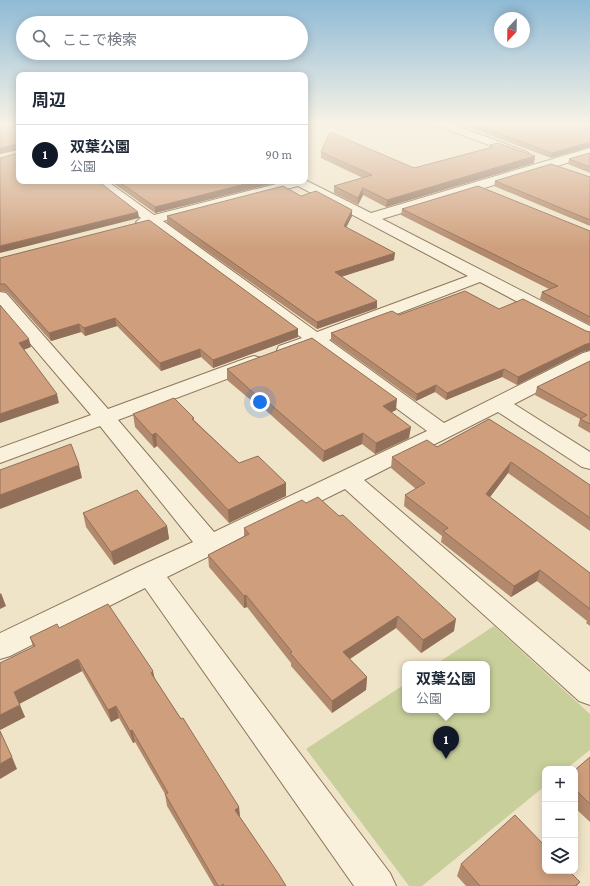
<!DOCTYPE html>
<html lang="ja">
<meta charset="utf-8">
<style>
:root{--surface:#fff;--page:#f6f6f7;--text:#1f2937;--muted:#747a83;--line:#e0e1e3;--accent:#111827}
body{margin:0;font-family:"Crimson Pro","Noto Sans JP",serif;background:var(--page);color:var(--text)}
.controls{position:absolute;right:12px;bottom:12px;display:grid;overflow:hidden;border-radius:8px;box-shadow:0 2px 10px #0003}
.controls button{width:36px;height:36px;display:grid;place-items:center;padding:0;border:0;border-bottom:1px solid var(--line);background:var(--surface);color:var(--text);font:20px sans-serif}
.compass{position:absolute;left:494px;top:12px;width:36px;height:36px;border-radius:50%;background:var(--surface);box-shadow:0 2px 10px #0003;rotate:202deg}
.you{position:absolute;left:260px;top:402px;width:14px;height:14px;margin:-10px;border:3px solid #fff;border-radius:50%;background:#1a73e8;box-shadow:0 0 0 6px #1a73e833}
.badge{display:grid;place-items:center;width:26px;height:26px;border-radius:50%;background:var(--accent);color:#fff;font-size:13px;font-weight:700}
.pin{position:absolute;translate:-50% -33px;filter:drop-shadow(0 1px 2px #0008)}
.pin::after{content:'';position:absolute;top:21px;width:14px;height:12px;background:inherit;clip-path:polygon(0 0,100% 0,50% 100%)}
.popup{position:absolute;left:402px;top:661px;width:88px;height:52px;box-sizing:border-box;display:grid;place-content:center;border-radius:8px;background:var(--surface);filter:drop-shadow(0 1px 3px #0005);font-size:13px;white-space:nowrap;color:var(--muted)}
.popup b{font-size:15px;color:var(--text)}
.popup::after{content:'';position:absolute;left:50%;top:100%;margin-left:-8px;border:8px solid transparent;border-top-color:var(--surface)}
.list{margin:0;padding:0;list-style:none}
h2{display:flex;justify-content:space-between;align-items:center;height:52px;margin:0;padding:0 16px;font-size:17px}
h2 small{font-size:13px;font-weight:400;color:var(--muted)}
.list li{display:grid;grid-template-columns:26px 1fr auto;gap:12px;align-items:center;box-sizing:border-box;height:60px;padding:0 16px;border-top:1px solid var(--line)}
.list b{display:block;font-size:15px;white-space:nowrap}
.list p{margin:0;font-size:13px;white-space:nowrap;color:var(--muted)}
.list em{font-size:13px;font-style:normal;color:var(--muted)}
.icon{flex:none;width:22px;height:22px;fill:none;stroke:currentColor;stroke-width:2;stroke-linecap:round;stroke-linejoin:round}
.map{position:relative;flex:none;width:590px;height:886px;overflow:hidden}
.search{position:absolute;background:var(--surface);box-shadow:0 2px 10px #0003;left:16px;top:16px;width:292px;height:44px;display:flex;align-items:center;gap:10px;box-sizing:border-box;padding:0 14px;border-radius:22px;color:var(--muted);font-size:15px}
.panel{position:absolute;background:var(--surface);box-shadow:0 2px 10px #0003;left:16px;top:72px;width:292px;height:112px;border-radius:8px}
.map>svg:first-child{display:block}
</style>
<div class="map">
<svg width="590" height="886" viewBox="0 0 590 886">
<rect width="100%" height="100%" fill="#f0e4c8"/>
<polygon fill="#c9cf9b" points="494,626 590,714 590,750 566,769 545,769 545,786 422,886 409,886 306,749 405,684 405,710 487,710 487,664 436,664"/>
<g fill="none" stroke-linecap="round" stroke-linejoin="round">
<g stroke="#8d765c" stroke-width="2">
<g id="minor">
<polygon points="437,124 452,124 527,152 529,154 527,156 519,156 438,126"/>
<path d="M590,148V156L382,219L590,326V338L584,337L480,282L329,340L444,423L583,353L590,351V365L514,404L590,452V469L582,467L498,412L364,480L590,672V705L579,701L345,489L167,577L390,873L396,886H354L145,588L10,656L0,659V633L140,566L193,542L100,426L0,463V448L91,415L0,308V292L6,293L108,409L247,358L254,356L261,358L264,362L261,366L118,420L214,532L427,431L313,346L286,356L279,354L277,350L279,346L302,338L150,225L143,226L138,225L136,222L141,218L93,181H107L154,215L288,181H305V180L371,213ZM298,186L468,276L317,332L163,221Z"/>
</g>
</g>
<use href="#minor" fill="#faf1dc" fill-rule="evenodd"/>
</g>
<g fill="#b2896c">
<polygon points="460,124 590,124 590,147 551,158"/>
<polygon points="490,145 535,156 534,163 386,207 363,195 358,205 334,193 334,186 363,178 321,158 321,152 414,168 489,148"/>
<polygon points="590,153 590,173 568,164 569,159"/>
<polygon points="590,177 590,226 494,186 495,181"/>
<polygon points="110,181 271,181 271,184 155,213"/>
<polygon points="301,196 352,216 346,227 394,260 341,277 377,308 317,329 167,223 167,216"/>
<polygon points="402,209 590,231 590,325 540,299 542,292 549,289 401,215"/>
<polygon points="0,258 298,329 298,337 213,368 201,357 161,371 117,326 85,336 81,332 51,341 7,292 0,291"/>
<polygon points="499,309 586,331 590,332 590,350 582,352 517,385 502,377 446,400 435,392 416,401 331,340 331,333 399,315"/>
<polygon points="590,361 590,433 578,426 580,419 535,395 537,387"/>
<polygon points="227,369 396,410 392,412 409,438 375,454 362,444 323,462 261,406 259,407 227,380"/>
<polygon points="133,414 194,418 194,420 239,463 286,483 286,496 229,523 157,446 154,448 135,427"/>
<polygon points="489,419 590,485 590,531 508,473 490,497 590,573 590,626 586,623 587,621 537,581 511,597 441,542 442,536 404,506 405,495 416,489 391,468 392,457 437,447"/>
<polygon points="83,513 167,526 169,539 114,565 86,527"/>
<polygon points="244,528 454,631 421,653 396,628 350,659 367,677 366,690 332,713 291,666 291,663 247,607 244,608 209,567 208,555 244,536"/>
<polygon points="59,628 155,679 239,807 240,817 286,886 214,886 167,806 165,794 135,742 133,743 119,718 111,722 82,671 19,704 25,717 0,730 33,647 30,637"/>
<polygon points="590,757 590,822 575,808 575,770"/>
<polygon points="461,864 580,882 577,886 466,886 457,876"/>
</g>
<g fill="#916f58">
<polygon points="590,142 590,147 551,158 552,153"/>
<polygon points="17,144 19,150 0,154 0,148"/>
<polygon points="535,156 534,163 386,207 387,200"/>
<polygon points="257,181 271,181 271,184 155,213 155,207"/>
<polygon points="363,188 363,195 358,205 358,198"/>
<polygon points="352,210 352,216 344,232 344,226"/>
<polygon points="138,212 139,218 0,253 0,246"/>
<polygon points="395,253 394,260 334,279 335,272"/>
<polygon points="377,301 377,308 317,329 317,322"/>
<polygon points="115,318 117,326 85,336 84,328"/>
<polygon points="79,324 81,332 51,341 49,333"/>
<polygon points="298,329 298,337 213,368 213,360"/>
<polygon points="29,339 31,347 21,351 19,343"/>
<polygon points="590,343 590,350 582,352 517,385 518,377 584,345"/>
<polygon points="200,349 201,357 161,371 160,363"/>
<polygon points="504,369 502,377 446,400 447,393"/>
<polygon points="436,385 435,392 416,401 417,394"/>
<polygon points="57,394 59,403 0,423 0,414"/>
<polygon points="261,396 261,406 259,407 258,397"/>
<polygon points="397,399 396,410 382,417 383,406"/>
<polygon points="411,427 409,438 375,454 376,443"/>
<polygon points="156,433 157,446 154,448 152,435"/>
<polygon points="363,433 362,444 323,462 324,451"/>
<polygon points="511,462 508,473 484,505 486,494"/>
<polygon points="79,465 82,478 0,509 0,495"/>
<polygon points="286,483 286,496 229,523 228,510"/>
<polygon points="167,526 169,539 114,565 111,552"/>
<polygon points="540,570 537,581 511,597 514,586"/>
<polygon points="1,593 6,606 0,609 0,594"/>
<polygon points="246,595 247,607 244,608 244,596"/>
<polygon points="398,616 396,628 342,664 343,652"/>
<polygon points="456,619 454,631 421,653 423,640"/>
<polygon points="78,659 82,671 19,704 14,692"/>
<polygon points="153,671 156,684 151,673"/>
<polygon points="367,677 366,690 332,713 332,701"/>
<polygon points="20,705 25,717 0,730 0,715"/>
<polygon points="116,706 119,718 111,722 108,710"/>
<polygon points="132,730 135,742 133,743 130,731"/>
<polygon points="12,757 17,769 0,779 0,764"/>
<polygon points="239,807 240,819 235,810"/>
</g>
<g fill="#cf9f7d" stroke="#916f58">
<polygon points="0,124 19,124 19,145 17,144 0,148"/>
<polygon points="474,124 590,124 590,142 552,153"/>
<polygon points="330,132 414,168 493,147 490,145 498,143 535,156 387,200 363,188 358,198 334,186 372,175 321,152"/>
<polygon points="19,153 19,181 98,181 138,212 0,246 0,158"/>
<polygon points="590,153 590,167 569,159"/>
<polygon points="551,164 590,177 590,220 495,181"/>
<polygon points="118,181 257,181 155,207"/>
<polygon points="283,186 301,196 316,191 352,210 344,226 395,253 335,272 377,301 317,322 167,216"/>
<polygon points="478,186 590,231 590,317 542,292 558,286 402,209"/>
<polygon points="149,220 298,329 213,360 200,349 160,363 115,318 84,328 79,324 49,333 5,284 0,284 0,258"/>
<polygon points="465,291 499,309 523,299 586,331 590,332 590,343 584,345 518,377 504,369 447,393 436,385 417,394 331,333 392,311 399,315"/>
<polygon points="0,305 29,339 19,343 57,394 0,414"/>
<polygon points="312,338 397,399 383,406 411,427 376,443 363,433 324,451 261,396 258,397 227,369"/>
<polygon points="590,361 590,424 580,419 587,415 537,387"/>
<polygon points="174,398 194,418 192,419 239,463 258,456 286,483 228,510 156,433 152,435 133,414"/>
<polygon points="489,419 543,453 590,485 590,518 511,462 486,494 590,573 590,609 540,570 514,586 443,531 448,528 405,495 425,483 392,457 427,440 437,447"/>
<polygon points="71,444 79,465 0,495 0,470"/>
<polygon points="137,490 167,526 111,552 83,513"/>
<polygon points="318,497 339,516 343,515 456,619 423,640 398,616 343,652 367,677 332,701 290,653 292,652 246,595 244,596 208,555 249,534 244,528 302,500 306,503"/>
<polygon points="108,604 153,671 151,673 181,719 183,718 239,807 235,810 278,873 286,886 224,886 223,884 221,886 218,886 165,794 168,793 132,730 130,731 116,706 108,710 78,659 14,692 20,705 0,715 0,663 35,646 30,637 57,624 59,628"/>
<polygon points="0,731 12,757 0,764"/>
<polygon points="590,757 590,804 575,789 575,770"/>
<polygon points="515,815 545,846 545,871 569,871 580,882 575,886 480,886 461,864"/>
</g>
<linearGradient id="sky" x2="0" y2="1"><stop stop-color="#8fbad6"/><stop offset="0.5" stop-color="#f8f3e6"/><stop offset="1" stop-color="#f8f3e6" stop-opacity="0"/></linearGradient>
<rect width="590" height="248" fill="url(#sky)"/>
</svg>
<div class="controls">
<button>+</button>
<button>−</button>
<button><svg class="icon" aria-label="layers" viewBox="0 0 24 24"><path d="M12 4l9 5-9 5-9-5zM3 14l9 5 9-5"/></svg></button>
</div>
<svg class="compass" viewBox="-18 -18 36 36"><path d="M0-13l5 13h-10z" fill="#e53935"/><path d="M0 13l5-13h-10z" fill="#747a83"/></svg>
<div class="you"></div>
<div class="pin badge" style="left:446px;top:759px">1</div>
<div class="popup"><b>双葉公園</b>公園</div>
<div class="search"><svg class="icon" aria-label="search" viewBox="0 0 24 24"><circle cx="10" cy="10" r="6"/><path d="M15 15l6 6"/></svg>ここで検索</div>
<section class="panel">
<h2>周辺<small></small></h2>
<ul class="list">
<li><span class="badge">1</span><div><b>双葉公園</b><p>公園</p></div><em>90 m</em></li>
</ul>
</section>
</div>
